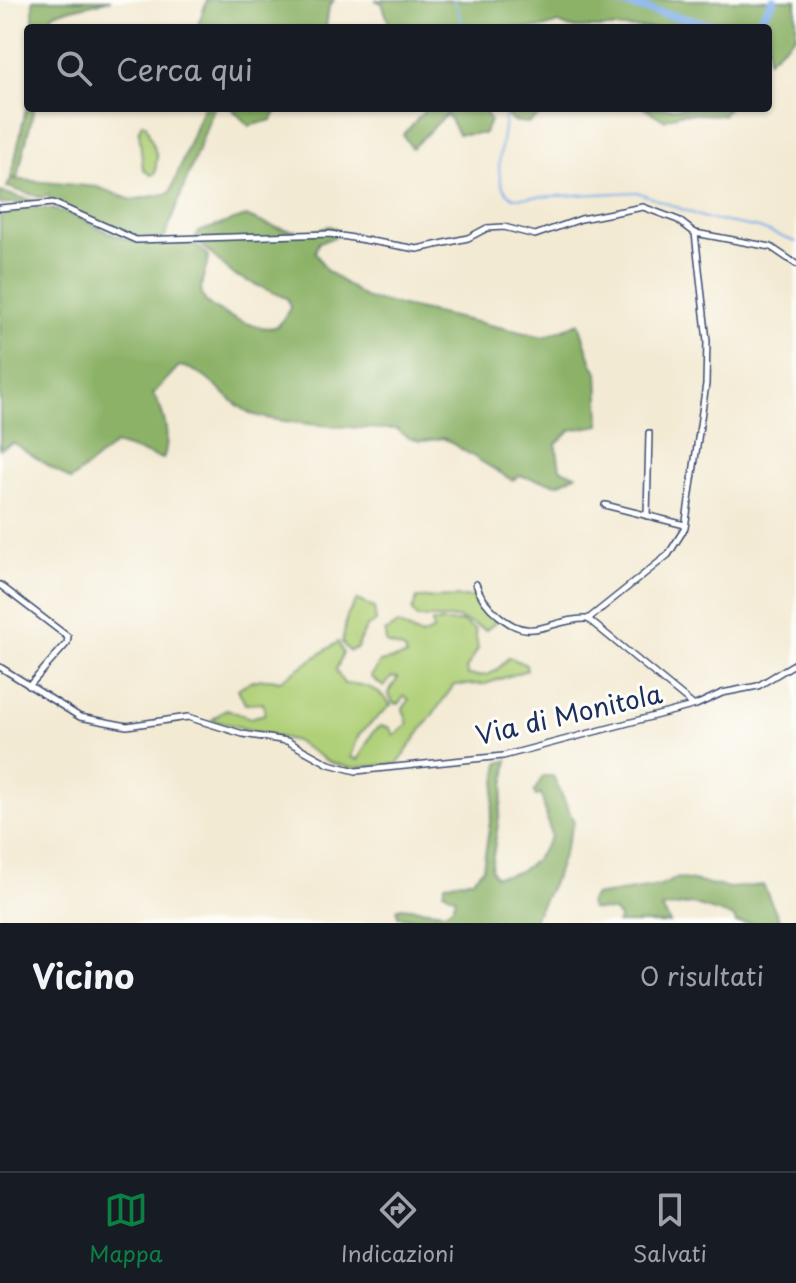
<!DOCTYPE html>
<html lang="it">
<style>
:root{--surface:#171b24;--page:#20242c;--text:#f1f3f6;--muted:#9ea1a6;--line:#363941;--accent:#0b8043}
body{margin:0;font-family:"Playpen Sans",sans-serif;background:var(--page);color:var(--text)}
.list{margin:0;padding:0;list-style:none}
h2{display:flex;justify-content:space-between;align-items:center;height:104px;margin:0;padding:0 32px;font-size:34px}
h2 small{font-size:26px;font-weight:400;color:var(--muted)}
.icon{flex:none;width:44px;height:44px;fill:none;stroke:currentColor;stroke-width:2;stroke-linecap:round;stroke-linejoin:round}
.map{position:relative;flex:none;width:796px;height:923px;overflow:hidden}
.search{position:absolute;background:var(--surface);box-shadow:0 2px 6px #0004;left:24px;right:24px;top:24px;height:88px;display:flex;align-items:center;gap:20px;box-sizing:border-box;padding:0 28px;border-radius:8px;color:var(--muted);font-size:30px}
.sheet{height:248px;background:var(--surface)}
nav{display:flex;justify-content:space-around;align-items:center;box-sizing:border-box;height:112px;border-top:2px solid var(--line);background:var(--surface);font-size:22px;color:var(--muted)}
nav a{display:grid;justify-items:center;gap:4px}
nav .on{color:var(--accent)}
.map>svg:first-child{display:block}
</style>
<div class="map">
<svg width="796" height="923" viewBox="0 0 796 923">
<rect width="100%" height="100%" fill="#fdfcf7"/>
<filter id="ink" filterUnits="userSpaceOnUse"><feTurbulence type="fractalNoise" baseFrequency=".0125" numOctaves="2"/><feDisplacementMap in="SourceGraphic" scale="16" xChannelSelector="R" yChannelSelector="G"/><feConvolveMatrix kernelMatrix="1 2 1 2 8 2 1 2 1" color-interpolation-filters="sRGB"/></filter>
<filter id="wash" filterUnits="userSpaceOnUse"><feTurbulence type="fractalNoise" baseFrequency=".006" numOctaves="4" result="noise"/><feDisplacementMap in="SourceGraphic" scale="32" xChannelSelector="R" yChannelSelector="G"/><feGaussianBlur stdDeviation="1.8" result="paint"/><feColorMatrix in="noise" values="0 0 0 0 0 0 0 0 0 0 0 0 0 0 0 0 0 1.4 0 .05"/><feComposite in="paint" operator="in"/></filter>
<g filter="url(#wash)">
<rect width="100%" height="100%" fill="#f3ead3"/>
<g fill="#b0d078" stroke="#66806b" stroke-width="2">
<polygon points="142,123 146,125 157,156 155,173 151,175 143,169 139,131"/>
<polygon points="476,597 495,623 486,630 458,618 417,618 412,611 417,598"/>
<polygon points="357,600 374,608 376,622 366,627 357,648 349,651 342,643 347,616"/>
<path d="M432,622H462L475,630L478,649L466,669L468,675C489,678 496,673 509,657L526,665L527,670L485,684L454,685L397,764L350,768L329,762L295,741L212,720L226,709L250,718L265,714L263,703L245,704L238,689C250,679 266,677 280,681L338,642L343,653L336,670L344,684C366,683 378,689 391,705L359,734L351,757L358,760L373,732L381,726L389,727L394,735L408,724L403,709L409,700L404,696L399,704L393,703L388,693L398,678L392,677L384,687L371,677L380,662L407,656L405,650L386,643L385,632L398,624L421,636L433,631Z"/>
</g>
<g fill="#8cb268" stroke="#547063" stroke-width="2">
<polygon points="33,0 111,0 54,13 49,20 51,28 33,28"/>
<polygon points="207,0 334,0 329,6 326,28 197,28"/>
<polygon points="375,0 796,0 796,35 768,60 768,28 571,28 558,23 543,28 396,28 389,23 382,3"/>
<polygon points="28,99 28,108 34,108 17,179 11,178"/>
<polygon points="203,108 214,108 164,239 136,239 51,202 48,194 42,198 7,187 11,179 97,187 132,200 170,193"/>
<polygon points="231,108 278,108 272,120 249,126"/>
<polygon points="427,108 484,108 490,121 484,134 458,134 447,114 412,148 403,135"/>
<polygon points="501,108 538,108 539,116 528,123 512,121"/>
<polygon points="644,108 728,108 723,115 682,113 664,120"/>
<polygon points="0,192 35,201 0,204"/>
<path d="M32,208C74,206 95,232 133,241C159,248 191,230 209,258C206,269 199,284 202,295C205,310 260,332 274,327C281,325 286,315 290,308L288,299L234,275L195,239L198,232L246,216C270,227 304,238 330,226L337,229L334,238L319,242L315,252L326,270L366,298L544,337L579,323L592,364L598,372L600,425L571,430L556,444L560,469L576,475L558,484L520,476L512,480L443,438C423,442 412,444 397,429C369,429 273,424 250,413C224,400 208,370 179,366L153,394C165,413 171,438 163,459L115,444L71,480L13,443L0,449V211Z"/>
<path d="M508,760L491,869L495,876C523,876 539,860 551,836L541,793L536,796L534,792L543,776H553L574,822L556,876L532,923H460L398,917L397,909L401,907L445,912L453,906L456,898L443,891L445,884L473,879L483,868L499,763Z"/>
<polygon points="677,878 730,888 763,885 781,923 736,923 734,917 692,904 662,908 670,923 617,923 620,918 613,911 591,909 589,903 594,896 661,886"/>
</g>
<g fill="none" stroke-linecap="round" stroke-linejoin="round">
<g stroke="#80afea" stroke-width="2">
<polyline points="454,0 464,28"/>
<path d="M505,108C508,134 485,182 514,198L637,192L705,218L759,228L796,242"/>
</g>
<g stroke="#80afea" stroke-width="9">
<polyline points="608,0 723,28"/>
<polyline points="754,28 774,0"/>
</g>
</g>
</g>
<g filter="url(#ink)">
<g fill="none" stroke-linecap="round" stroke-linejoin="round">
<g stroke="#3b4b70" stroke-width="8">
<g id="street">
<polyline points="0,208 53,203 136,240 330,234 417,249 468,238 487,228 504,227 535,235 581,219 643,207 678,220 695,233 771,247 796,264"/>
<polyline points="605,505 685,525"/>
<polyline points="647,516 649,433"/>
<path d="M476,584C480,597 487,606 498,615C533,646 551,617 588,619L693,705"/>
<polyline points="0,585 68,637 67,643 29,686"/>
<polyline points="588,619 668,555 685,528 706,384 707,341 695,233"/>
<polyline points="0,667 80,717 127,726 188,717 243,734 287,741 329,764 356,771 503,756 696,705 722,693 758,686 796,663"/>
</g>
</g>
<use href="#street" stroke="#fff" stroke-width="5"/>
</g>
</g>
<g text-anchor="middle" stroke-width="6" stroke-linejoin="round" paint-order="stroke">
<g font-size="26" fill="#1b2f5e" stroke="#fdfcf7">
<text transform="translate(569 715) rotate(-13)" y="9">Via di Monitola</text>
</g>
</g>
</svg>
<div class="search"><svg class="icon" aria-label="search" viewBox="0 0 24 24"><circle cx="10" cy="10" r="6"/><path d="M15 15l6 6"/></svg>Cerca qui</div>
</div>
<section class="sheet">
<h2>Vicino<small>0 risultati</small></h2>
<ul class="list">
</ul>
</section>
<nav>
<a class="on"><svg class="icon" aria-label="map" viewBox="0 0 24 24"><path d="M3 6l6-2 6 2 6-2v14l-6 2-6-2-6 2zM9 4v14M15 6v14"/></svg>Mappa</a>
<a><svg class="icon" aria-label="directions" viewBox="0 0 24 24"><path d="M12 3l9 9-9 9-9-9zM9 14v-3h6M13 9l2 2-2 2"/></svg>Indicazioni</a>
<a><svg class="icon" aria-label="saved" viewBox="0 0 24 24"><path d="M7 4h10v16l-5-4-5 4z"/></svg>Salvati</a>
</nav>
